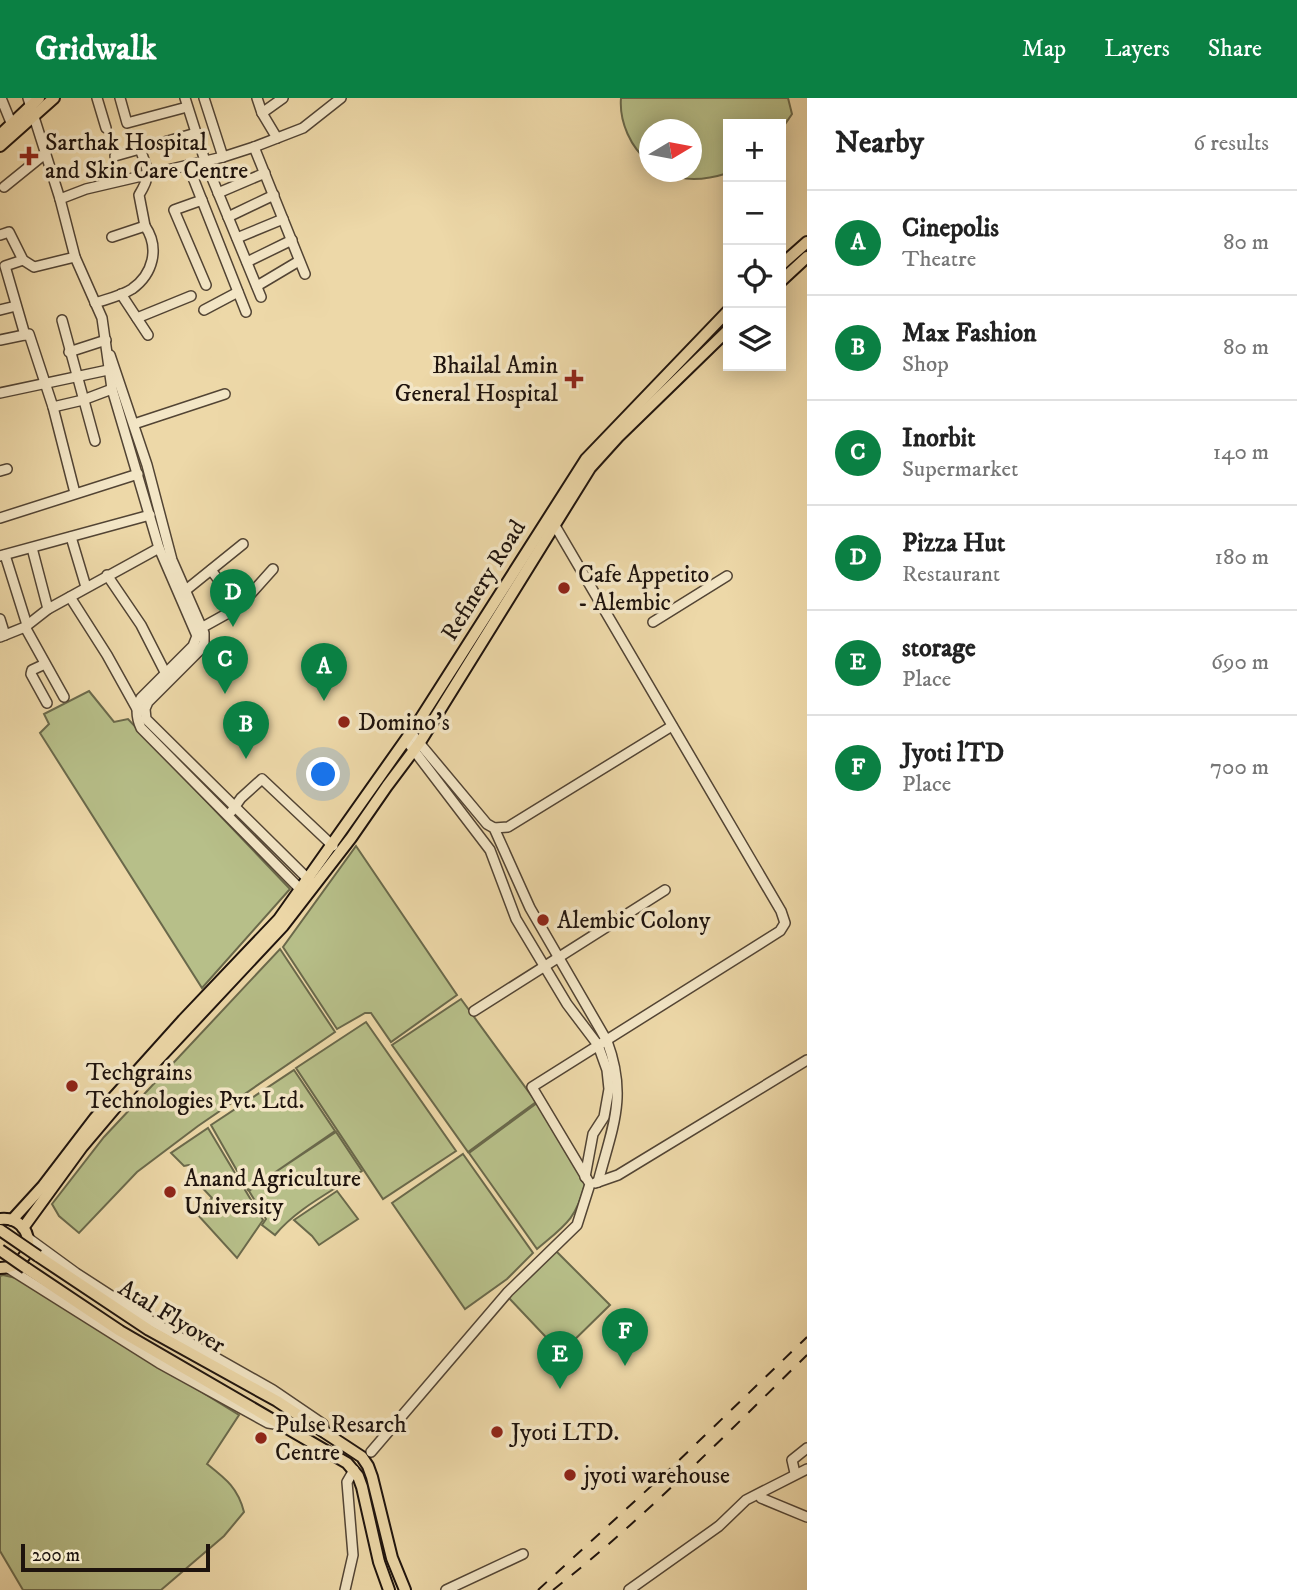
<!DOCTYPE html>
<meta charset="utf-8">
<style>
:root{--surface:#fff;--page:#f6f6f6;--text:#222;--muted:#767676;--line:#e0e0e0;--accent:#0b8043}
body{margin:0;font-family:"IM FELL DW Pica",serif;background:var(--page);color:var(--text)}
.controls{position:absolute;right:21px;top:21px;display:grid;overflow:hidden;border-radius:0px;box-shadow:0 4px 18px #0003}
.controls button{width:63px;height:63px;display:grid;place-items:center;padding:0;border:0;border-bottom:2px solid var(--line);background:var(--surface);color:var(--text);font:35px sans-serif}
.compass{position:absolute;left:639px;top:21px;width:63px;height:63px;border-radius:50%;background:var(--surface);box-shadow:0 4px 18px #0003;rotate:80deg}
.scale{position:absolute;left:21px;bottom:18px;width:189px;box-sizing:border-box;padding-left:7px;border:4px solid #1e130d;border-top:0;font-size:19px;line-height:24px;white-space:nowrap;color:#1e130d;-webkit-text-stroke:5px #f3e6c6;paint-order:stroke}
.you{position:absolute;left:324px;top:677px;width:24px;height:24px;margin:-18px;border:5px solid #fff;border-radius:50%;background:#1a73e8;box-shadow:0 0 0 10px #1a73e833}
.badge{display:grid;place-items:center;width:46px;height:46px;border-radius:50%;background:var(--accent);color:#fff;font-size:23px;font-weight:700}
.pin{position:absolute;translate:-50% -58px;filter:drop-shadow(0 2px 4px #0008)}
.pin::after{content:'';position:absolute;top:37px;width:24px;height:21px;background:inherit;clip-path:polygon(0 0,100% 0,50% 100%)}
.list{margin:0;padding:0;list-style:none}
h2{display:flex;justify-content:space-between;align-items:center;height:91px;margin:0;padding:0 28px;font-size:30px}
h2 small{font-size:23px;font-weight:400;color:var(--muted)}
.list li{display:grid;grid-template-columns:46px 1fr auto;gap:21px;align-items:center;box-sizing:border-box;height:105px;padding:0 28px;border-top:2px solid var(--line)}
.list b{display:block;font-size:26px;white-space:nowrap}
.list p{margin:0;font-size:23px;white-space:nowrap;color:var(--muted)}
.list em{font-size:23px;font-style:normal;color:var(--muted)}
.icon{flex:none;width:38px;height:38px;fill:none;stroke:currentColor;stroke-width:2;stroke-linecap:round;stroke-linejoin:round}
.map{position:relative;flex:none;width:807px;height:1492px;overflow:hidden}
header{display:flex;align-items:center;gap:42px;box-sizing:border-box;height:98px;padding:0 35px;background:var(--accent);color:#fff}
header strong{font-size:33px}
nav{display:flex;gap:38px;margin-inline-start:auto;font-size:24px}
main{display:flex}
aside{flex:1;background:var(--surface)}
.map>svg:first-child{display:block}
</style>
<header>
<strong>Gridwalk</strong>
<nav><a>Map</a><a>Layers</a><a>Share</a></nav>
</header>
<main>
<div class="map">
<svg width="807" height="1492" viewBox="0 0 807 1492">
<rect width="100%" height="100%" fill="#edd8a8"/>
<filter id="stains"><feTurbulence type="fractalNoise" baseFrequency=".00286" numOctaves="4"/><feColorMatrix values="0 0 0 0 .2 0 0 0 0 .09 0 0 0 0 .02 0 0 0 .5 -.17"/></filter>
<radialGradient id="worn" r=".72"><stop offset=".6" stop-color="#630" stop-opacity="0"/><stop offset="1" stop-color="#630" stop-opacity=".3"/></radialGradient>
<g fill="#b7bf89" stroke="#6a694b" stroke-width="2">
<path d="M621,0H788L792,16L781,32V26H728V75C709,81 684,85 666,74H692V32H650L649,64C631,50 619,24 621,0Z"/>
<polygon points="89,593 114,624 128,621 290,791 202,890 40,635 49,626 44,616"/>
<polygon points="356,748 457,897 391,944 371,915 365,915 337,931 283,849"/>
<polygon points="280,851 335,934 198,1028 137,1074 79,1135 59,1118 52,1106 104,1039"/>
<polygon points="461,901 536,1004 468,1054 392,947"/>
<polygon points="366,924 456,1053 383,1101 296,970"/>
<path d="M294,972L335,1033L274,1075L336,1034L362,1073C333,1093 297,1110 275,1137L262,1127L266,1121L249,1093L264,1082L248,1092L211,1027Z"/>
<path d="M537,1005L585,1086C576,1122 564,1128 537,1151L469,1055Z"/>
<polygon points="208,1030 263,1122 237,1160 197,1116 212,1100 193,1080 194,1070 189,1067 184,1068 171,1055"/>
<polygon points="463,1056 533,1155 507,1181 465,1211 392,1105"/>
<polygon points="337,1093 358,1121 319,1147 312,1138 294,1122"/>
<polygon points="555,1152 610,1207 561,1255 508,1199"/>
<path d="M3,1177L16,1180L239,1317L207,1366C226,1381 238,1390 244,1414L224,1438L161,1492H23L0,1453V1178Z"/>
</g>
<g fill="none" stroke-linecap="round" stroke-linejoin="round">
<g stroke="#524434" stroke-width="12">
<g id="minor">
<polyline points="1,0 12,27"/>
<path d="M28,0L60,101L75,159L102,220L112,291L159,450L197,538L193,548L141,600C135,610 136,619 141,630L304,795"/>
<polyline points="97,0 106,30"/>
<polyline points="120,0 127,25 187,9"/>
<polyline points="185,0 205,63 261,199"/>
<polyline points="204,0 223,59"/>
<polyline points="257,0 262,15 277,40"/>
<polyline points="262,15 283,0"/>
<polyline points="254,49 305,176"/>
<path d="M140,51C148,73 152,76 139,97L145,128"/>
<polyline points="115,58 196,35"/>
<polyline points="188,67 246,214"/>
<polyline points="4,89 46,55"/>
<polyline points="218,95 265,75"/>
<polyline points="60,101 86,91 223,59 254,49 303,30 341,0"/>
<polyline points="202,102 174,112 206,187"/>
<polyline points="228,119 274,97"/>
<polyline points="0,137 9,134 23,162 34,169 75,159"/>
<polyline points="237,140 283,121"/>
<polyline points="23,162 5,168 25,237"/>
<polyline points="247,164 292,142"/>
<polyline points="257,188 299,163"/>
<polyline points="121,196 148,237"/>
<path d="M95,205C107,201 121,198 132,191C153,176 160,150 145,128L112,139"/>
<polyline points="0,212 16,208"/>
<polyline points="204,212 238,194"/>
<polyline points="137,220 191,198"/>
<polyline points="62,222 95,343"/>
<polyline points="0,242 29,236 53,309 75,395"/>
<polyline points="69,254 106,242"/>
<polyline points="110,257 147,367 172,462 204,535 204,545 200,552 148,604 145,611 146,621 312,785"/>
<polyline points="0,295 108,272"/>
<polyline points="53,309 83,302 112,291"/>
<polyline points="134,326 225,296"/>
<polyline points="0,373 7,371"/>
<polyline points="0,420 138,376"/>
<polyline points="71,439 86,489"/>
<polyline points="32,450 48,511"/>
<polyline points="5,457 27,527"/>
<polyline points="0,458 150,417"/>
<polyline points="211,472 239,509"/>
<polyline points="107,477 141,527 167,578"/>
<polyline points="186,492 243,446"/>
<polyline points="70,499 107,557 137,611"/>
<polyline points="0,521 5,537"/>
<polyline points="653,524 727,478"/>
<polyline points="25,529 64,599"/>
<polyline points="203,529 239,509 273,471"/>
<polyline points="0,539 25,529 48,511 159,450"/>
<polyline points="45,566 32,572 31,576 47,605"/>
<path d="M411,635L487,726L494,730L530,810L607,943C628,999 612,1030 598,1084"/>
<polyline points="406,642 490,752 516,821 567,906 598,947 607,972 609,991 604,1019 593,1036 585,1079"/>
<polyline points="231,714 241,700 262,681 333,748"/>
<polyline points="494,730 508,729 672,628"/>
<polyline points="474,913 665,792"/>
<polyline points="595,1085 618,1077 807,962"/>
<polyline points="28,1140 76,1175 144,1219 273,1292 323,1326 325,1335"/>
<polyline points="8,1170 159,1265 268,1325 281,1327"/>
<polyline points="371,1354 508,1194 577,1127 590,1086 532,989 780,833 785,825 781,813 554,426"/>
<polyline points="795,1375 792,1362 807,1350"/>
<polyline points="761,1400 807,1419"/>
<polyline points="345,1492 353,1457 347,1384 354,1372"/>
<polyline points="446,1492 523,1456"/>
<polyline points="629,1492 719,1428 746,1402 807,1371"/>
</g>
</g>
<g stroke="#1e130d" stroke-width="14">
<g id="major">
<polyline points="0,37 39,0"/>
<polyline points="0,48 54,0"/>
<polyline points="781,167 807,144"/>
<polyline points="781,183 807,159"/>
<path d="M0,1121C36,1117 39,1170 0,1170"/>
<polyline points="12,1122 43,1088 95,1020 183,922 279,821 419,623 586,361 728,213"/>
<polyline points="23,1130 82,1049 137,984 283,828 351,740 387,688 420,644 590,370 618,339 728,232"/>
<polyline points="38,1158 149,1232 277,1303 362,1359 368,1368 372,1379 392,1460 405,1492"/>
<polyline points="26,1170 120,1233 347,1365 358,1378 362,1389 379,1464 389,1492"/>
</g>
</g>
<use href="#minor" stroke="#f3e6c6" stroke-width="9"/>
<use href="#major" stroke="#edd8a8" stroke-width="10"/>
<g stroke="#1e130d" stroke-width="2" stroke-dasharray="12 12" stroke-linecap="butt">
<polyline points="538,1492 672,1369 807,1239"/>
<path d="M553,1492C644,1421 724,1338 807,1257"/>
</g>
<g stroke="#1e130d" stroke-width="14" stroke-linecap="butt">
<g id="major-bridge">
<polyline points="0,1132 38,1158"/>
<polyline points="0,1152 26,1170"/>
</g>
</g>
<use href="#major-bridge" stroke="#edd8a8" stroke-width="10"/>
</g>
<g fill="#8f2418" stroke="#f3e6c6" stroke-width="2.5">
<path d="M25.5 47.5h7v7h7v7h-7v7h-7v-7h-7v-7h7z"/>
<path d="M570.5 270.5h7v7h7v7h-7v7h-7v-7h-7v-7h7z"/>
<circle cx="564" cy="490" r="7"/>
<circle cx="344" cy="624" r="7"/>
<circle cx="543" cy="822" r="7"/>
<circle cx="72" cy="988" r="7"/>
<circle cx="170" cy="1094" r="7"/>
<circle cx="497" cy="1334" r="7"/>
<circle cx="261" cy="1340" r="7"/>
<circle cx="570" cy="1377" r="7"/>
</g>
<g text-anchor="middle" stroke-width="7" stroke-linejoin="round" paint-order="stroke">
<g font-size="24" fill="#1e130d" stroke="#f3e6c6" text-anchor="start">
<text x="45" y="52">Sarthak Hospital<tspan x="45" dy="28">and Skin Care Centre</tspan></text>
<text x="558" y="275" text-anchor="end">Bhailal Amin<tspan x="558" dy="28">General Hospital</tspan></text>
<text x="578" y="484">Cafe Appetito<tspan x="578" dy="28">- Alembic</tspan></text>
<text x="358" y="632">Domino's</text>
<text x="557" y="830">Alembic Colony</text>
<text x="86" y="982">Techgrains<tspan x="86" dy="28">Technologies Pvt. Ltd.</tspan></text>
<text x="184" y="1088">Anand Agriculture<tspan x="184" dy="28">University</tspan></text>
<text x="275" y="1334">Pulse Resarch<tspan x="275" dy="28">Centre</tspan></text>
<text x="511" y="1342">Jyoti LTD.</text>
<text x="584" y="1385">jyoti warehouse</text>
</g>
<g font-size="24" fill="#1e130d" stroke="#f3e6c6">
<text transform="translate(483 482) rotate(-58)" y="8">Refinery Road</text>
<text transform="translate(172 1218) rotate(31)" y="8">Atal Flyover</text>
</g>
</g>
<rect width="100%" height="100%" filter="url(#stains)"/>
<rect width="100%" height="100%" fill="url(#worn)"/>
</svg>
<div class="controls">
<button>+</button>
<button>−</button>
<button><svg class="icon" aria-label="locate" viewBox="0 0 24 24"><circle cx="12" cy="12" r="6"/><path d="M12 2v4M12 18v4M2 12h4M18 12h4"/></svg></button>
<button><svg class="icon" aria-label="layers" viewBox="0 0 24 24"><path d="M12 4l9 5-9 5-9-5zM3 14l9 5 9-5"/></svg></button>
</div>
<svg class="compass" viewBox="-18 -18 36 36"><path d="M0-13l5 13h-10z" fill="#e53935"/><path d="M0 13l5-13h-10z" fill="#767676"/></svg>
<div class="scale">200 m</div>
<div class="you"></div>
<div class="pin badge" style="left:324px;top:603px">A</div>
<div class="pin badge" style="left:246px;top:661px">B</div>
<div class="pin badge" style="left:225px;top:596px">C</div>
<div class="pin badge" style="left:233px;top:529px">D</div>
<div class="pin badge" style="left:560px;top:1291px">E</div>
<div class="pin badge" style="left:625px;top:1268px">F</div>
</div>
<aside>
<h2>Nearby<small>6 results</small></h2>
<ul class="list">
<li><span class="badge">A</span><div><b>Cinepolis</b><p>Theatre</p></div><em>80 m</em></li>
<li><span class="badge">B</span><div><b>Max Fashion</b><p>Shop</p></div><em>80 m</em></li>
<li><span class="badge">C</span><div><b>Inorbit</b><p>Supermarket</p></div><em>140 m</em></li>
<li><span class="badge">D</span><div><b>Pizza Hut</b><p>Restaurant</p></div><em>180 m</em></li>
<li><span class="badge">E</span><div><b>storage</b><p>Place</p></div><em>690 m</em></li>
<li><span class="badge">F</span><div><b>Jyoti lTD</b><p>Place</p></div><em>700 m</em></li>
</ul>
</aside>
</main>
